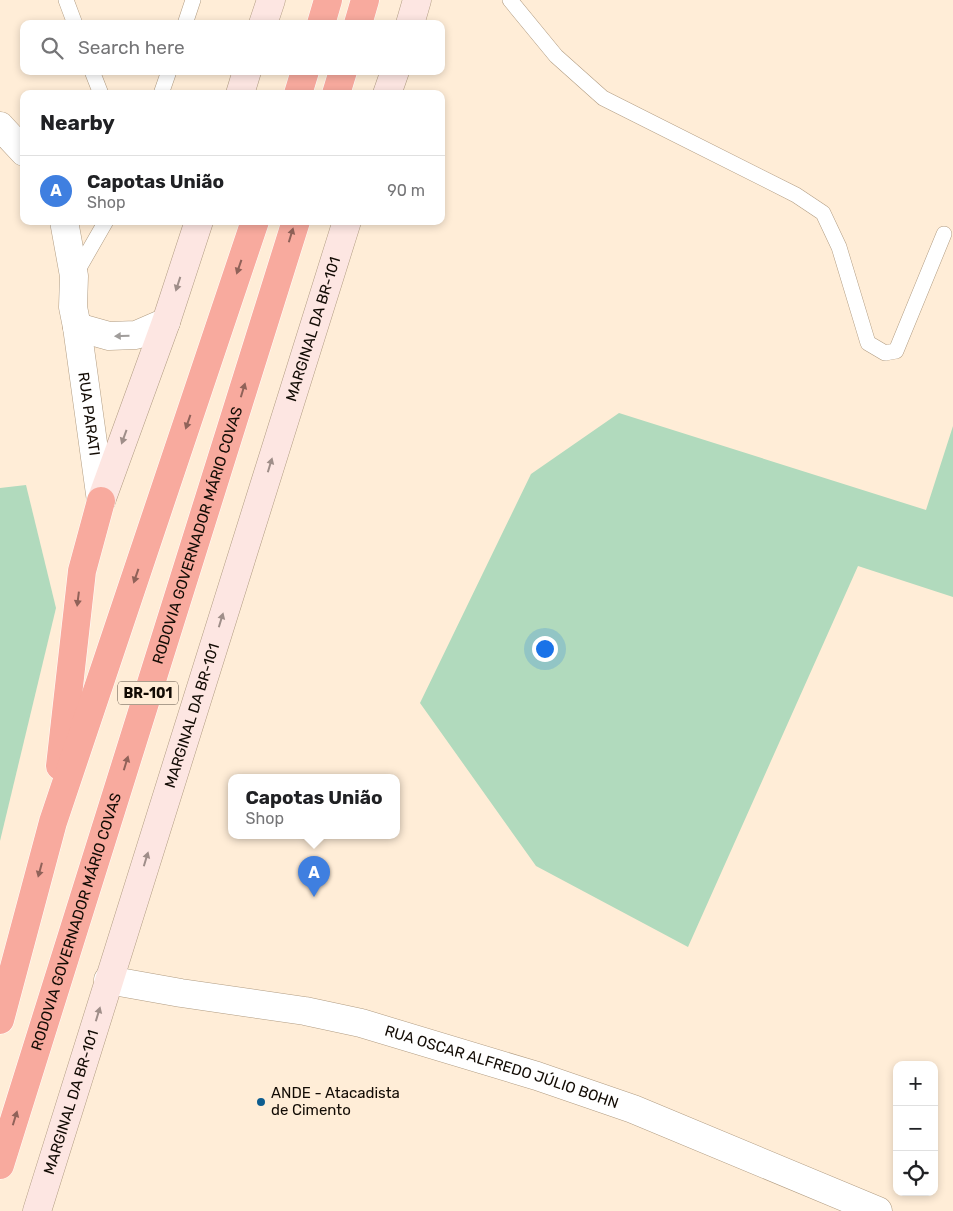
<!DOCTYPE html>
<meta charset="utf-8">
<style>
:root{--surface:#fff;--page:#f6f6f6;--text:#202124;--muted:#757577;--line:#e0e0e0;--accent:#0d5d8f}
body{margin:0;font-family:Rubik,sans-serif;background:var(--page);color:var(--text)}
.controls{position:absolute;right:15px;bottom:15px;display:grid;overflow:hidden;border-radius:10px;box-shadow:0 2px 8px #0003}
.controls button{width:45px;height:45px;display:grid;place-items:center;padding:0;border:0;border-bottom:1px solid var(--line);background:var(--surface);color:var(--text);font:25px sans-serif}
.you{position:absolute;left:544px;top:648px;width:18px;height:18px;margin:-12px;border:4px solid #fff;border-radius:50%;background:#1a73e8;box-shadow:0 0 0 8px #1a73e833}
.badge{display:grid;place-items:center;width:32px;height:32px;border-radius:50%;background:var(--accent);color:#fff;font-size:16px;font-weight:700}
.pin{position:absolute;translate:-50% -41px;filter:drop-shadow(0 1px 2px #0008)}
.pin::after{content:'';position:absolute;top:26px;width:18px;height:15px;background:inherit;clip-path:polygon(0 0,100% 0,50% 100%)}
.popup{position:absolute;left:228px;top:774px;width:172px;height:65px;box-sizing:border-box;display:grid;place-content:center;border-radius:10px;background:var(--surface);filter:drop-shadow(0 1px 4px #0005);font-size:16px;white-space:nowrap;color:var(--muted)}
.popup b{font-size:19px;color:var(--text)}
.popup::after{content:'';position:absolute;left:50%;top:100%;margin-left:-10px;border:10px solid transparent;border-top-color:var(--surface)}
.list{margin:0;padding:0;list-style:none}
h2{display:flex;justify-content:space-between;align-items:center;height:65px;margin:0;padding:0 20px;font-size:21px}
h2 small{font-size:16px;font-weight:400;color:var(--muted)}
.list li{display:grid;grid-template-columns:32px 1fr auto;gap:15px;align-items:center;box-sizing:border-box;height:70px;padding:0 20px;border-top:1px solid var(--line)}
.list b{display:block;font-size:19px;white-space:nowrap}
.list p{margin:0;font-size:16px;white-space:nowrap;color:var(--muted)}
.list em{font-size:16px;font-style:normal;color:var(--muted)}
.icon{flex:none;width:28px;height:28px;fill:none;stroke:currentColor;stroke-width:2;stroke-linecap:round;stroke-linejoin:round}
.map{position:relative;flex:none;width:953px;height:1211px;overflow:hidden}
.search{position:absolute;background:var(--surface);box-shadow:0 2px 8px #0003;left:20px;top:20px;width:425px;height:55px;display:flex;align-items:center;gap:12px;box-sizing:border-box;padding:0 18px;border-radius:10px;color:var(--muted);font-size:19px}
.panel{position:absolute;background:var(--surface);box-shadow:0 2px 8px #0003;left:20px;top:90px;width:425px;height:135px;border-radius:10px}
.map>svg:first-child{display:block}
</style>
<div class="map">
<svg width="953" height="1211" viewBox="0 0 953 1211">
<rect width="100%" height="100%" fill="#ffedd7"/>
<g fill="#b1dabd">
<polygon points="619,413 926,510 953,426 953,597 858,566 688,947 536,866 420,703 531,474"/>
<polygon points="26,485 56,608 0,841 0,488"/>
</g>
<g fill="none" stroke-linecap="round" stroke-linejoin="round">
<g stroke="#b19c82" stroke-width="16">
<g id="lane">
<polyline points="66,0 75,24"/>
<polyline points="510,0 556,56 603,98 796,195 823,213 839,247 868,343 885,353 896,351 944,234"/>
<polyline points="185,24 193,0"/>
<polyline points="92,71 101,94"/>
<polyline points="161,94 169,71"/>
<polyline points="75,275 106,221"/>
</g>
</g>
<g stroke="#b19c82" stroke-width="29">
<g id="street">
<polyline points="0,126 24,152"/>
<path id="s1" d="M64,221L74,276L73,307L77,327L101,501"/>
<polyline points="77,327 109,336 136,335 166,322"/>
<path id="s2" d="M108,980L181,993L305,1011L361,1023L537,1076L633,1109L878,1211"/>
</g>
</g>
<g stroke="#b19c82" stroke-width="29">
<g id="secondary">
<polyline points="263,24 271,0"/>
<polyline points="410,24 417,0"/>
<polyline points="240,94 247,71"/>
<polyline points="387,94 395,71"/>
<polyline points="101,501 166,322 199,221"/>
<path id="s3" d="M37,1211L347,221"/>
</g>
</g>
<g stroke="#fff" stroke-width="29">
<g id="highway">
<polyline points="321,24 328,0"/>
<polyline points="358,24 365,0"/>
<polyline points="298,94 305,71"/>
<polyline points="336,94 343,71"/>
<polyline points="60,766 82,571 101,501"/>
<polyline points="0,1020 53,822 255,221"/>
<path id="s4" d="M0,1165L296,221"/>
</g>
</g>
<use href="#lane" stroke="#fff" stroke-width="15"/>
<use href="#street" stroke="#fff" stroke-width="28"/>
<use href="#secondary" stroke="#fde6e2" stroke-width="28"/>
<use href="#highway" stroke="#f8aa9e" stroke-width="28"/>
</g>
<defs><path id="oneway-solid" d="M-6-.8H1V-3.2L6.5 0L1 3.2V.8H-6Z" transform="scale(1.25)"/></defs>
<g fill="#906259">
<use href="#oneway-solid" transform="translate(291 235) rotate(-73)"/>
<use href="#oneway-solid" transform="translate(239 267) rotate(109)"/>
<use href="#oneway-solid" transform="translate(243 390) rotate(-73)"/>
<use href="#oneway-solid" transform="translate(188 422) rotate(109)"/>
<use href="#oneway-solid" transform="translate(136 576) rotate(109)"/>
<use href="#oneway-solid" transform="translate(78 599) rotate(97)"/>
<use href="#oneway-solid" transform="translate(126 763) rotate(-73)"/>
<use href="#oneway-solid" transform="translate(40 870) rotate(105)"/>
<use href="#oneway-solid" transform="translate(15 1118) rotate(-73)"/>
</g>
<g fill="#9f8e89">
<use href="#oneway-solid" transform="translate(178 284) rotate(108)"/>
<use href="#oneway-solid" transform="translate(124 437) rotate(110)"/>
<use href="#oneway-solid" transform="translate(270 465) rotate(-73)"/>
<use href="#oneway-solid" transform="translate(221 620) rotate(-73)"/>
<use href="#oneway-solid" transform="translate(146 859) rotate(-73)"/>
<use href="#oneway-solid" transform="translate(98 1014) rotate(-73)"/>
</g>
<use fill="#a09d9b" href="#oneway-solid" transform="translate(122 336) rotate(178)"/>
<circle fill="#0d5d8f" stroke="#ffedd7" stroke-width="2" cx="261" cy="1102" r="5"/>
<g text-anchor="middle" stroke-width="4" stroke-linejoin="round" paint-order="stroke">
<rect fill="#ffedd7" stroke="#594f43" stroke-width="1" x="118" y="681.5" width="60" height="23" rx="4"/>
<g font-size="14" font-weight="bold" fill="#120b04">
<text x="148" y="698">BR-101</text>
</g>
<g font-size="15" fill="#120b04" stroke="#ffedd7">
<text dy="5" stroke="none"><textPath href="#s3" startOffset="924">MARGINAL DA BR-101</textPath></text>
<text dy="5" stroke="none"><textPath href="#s1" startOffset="195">RUA PARATI</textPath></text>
<text dy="5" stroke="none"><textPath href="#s4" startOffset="660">RODOVIA GOVERNADOR MÁRIO COVAS</textPath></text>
<text dy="5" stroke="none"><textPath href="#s3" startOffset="519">MARGINAL DA BR-101</textPath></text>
<text dy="5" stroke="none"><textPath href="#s4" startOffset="255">RODOVIA GOVERNADOR MÁRIO COVAS</textPath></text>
<text dy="5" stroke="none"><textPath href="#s2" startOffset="404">RUA OSCAR ALFREDO JÚLIO BOHN</textPath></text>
<text dy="5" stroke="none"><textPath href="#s3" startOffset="114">MARGINAL DA BR-101</textPath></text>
</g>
<g font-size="15" fill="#120b04" stroke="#ffedd7" text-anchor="start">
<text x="271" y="1098">ANDE - Atacadista<tspan x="271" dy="17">de Cimento</tspan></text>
</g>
</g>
</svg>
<div class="controls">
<button>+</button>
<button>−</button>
<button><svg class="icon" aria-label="locate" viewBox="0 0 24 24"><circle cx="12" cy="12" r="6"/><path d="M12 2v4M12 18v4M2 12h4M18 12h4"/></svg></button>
</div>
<div class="you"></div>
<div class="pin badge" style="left:314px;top:897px;background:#3f7fe0">A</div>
<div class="popup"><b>Capotas União</b>Shop</div>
<div class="search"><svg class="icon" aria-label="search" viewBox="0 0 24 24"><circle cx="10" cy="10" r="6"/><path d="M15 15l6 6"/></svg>Search here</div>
<section class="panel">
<h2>Nearby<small></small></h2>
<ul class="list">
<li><span class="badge" style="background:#3f7fe0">A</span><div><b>Capotas União</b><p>Shop</p></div><em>90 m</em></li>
</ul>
</section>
</div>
